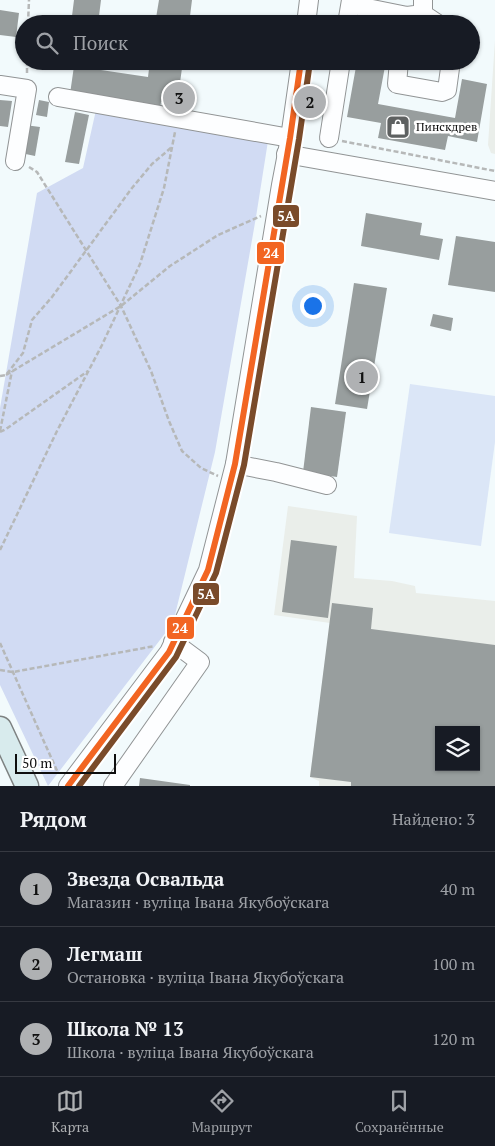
<!DOCTYPE html>
<html lang="ru">
<meta charset="utf-8">
<style>
:root{--surface:#171b24;--page:#20242c;--text:#f1f3f6;--muted:#9ea1a6;--line:#363941;--accent:#afb1b3}
body{margin:0;font-family:"PT Serif",serif;background:var(--page);color:var(--text)}
.controls{position:absolute;right:15px;bottom:15px;display:grid;overflow:hidden;border-radius:0px;box-shadow:0 1px 4px #0004}
.controls button{width:45px;height:45px;display:grid;place-items:center;padding:0;border:0;border-bottom:1px solid var(--line);background:var(--surface);color:var(--text);font:25px sans-serif}
.scale{position:absolute;left:15px;bottom:12px;width:101px;box-sizing:border-box;padding-left:5px;border:2px solid #0e0e0e;border-top:0;font-size:14px;line-height:18px;white-space:nowrap;color:#0e0e0e;-webkit-text-stroke:4px #fff;paint-order:stroke}
.you{position:absolute;left:312px;top:305px;width:18px;height:18px;margin:-12px;border:4px solid #fff;border-radius:50%;background:#1a73e8;box-shadow:0 0 0 8px #1a73e833}
.badge{display:grid;place-items:center;width:32px;height:32px;border-radius:50%;background:var(--accent);color:#111;font-size:16px;font-weight:700}
.pin{position:absolute;translate:-50% -50%;border:2px solid #fff;box-shadow:0 1px 5px #0006}
.list{margin:0;padding:0;list-style:none}
h2{display:flex;justify-content:space-between;align-items:center;height:65px;margin:0;padding:0 20px;font-size:21px}
h2 small{font-size:16px;font-weight:400;color:var(--muted)}
.list li{display:grid;grid-template-columns:32px 1fr auto;gap:15px;align-items:center;box-sizing:border-box;height:75px;padding:0 20px;border-top:1px solid var(--line)}
.list b{display:block;font-size:19px;white-space:nowrap}
.list p{margin:0;font-size:16px;white-space:nowrap;color:var(--muted)}
.list em{font-size:16px;font-style:normal;color:var(--muted)}
.icon{flex:none;width:28px;height:28px;fill:none;stroke:currentColor;stroke-width:2;stroke-linecap:round;stroke-linejoin:round}
.map{position:relative;flex:none;width:495px;height:786px;overflow:hidden}
.search{position:absolute;background:var(--surface);box-shadow:0 1px 4px #0004;left:15px;right:15px;top:15px;height:55px;display:flex;align-items:center;gap:12px;box-sizing:border-box;padding:0 18px;border-radius:28px;color:var(--muted);font-size:19px}
.sheet{height:290px;background:var(--surface)}
nav{display:flex;justify-content:space-around;align-items:center;box-sizing:border-box;height:70px;border-top:1px solid var(--line);background:var(--surface);font-size:14px;color:var(--muted)}
nav a{display:grid;justify-items:center;gap:2px}
nav .on{color:var(--accent)}
.map>svg:first-child{display:block}
</style>
<div class="map">
<svg width="495" height="786" viewBox="0 0 495 786">
<rect width="100%" height="100%" fill="#f2fafc"/>
<g fill="#eaeeea" fill-rule="evenodd">
<polygon points="495,40 495,154 491,153 488,145"/>
<path d="M288,506L357,516L354,578L392,581L415,586L416,593L495,601V786H319V781L310,777L330,623L274,615ZM439,730H476V767H439Z"/>
</g>
<polygon fill="#d1dbf3" points="96,110 268,141 256,217 215,452 173,623 48,786 0,685 0,408 37,193 83,168"/>
<polygon fill="#dbe6f7" points="410,384 495,396 495,442 481,546 389,533"/>
<g fill="#989e9e" fill-rule="evenodd">
<polygon points="74,0 101,0 98,24 71,24"/>
<polygon points="159,0 192,0 189,24 155,24"/>
<polygon points="0,10 19,13 16,37 0,35"/>
<polygon points="150,61 183,61 177,104 161,102 160,109 70,94 74,66 148,77"/>
<polygon points="357,61 386,61 378,104 455,118 462,79 487,84 477,142 448,136 445,150 378,138 381,123 347,117"/>
<polygon points="0,100 12,101 8,127 0,126"/>
<polygon points="39,100 49,102 47,117 36,115"/>
<polygon points="75,112 89,115 79,164 65,162"/>
<polygon points="25,125 40,127 35,156 21,153"/>
<polygon points="366,213 422,223 420,235 443,239 439,260 361,246"/>
<polygon points="456,236 495,242 495,292 448,285"/>
<polygon points="354,283 387,288 367,409 335,404"/>
<polygon points="433,314 453,318 451,331 430,326"/>
<polygon points="311,407 346,412 337,477 303,472"/>
<polygon points="291,540 337,546 328,618 282,612"/>
<path d="M332,603L373,608L371,629L495,645V786H351V782L310,777ZM439,730H476V767H439Z"/>
<polygon points="140,778 190,785 190,786 139,786"/>
</g>
<g fill="none" stroke-linecap="round" stroke-linejoin="round">
<g stroke="#919495" stroke-width="20">
<g id="minor">
<polyline points="356,0 362,7 407,16 423,14 423,0"/>
<polyline points="423,14 438,24"/>
<polyline points="306,24 309,0"/>
<polyline points="347,24 351,0"/>
<polyline points="399,61 397,84 442,92 447,90 451,61"/>
<polyline points="0,85 27,89 15,161"/>
<polyline points="58,97 290,138"/>
<polyline points="329,138 341,61"/>
<polyline points="286,154 495,191"/>
<polyline points="235,464 276,472 327,485"/>
<polyline points="68,786 169,652 208,570 235,464 281,185 290,138 301,61"/>
<polyline points="113,786 200,662 173,642"/>
</g>
</g>
<g stroke="#7e8282" stroke-width="25">
<polyline id="major" points="0,728 27,786"/>
</g>
<g stroke="#b6b8b8" stroke-width="2.5" stroke-dasharray="5 2.5" stroke-linecap="butt">
<polyline points="28,24 29,0"/>
<polyline points="27,73 27,61"/>
<polyline points="342,141 495,171"/>
<polyline points="29,167 37,172 121,306 151,371 169,421 182,451 201,468 218,476"/>
<polyline points="6,375 121,306 170,266 218,235 261,216"/>
<polyline points="0,376 6,375 23,353 32,320 52,297 132,188 152,164 172,147"/>
<polyline points="0,431 12,371"/>
<polyline points="0,432 6,429 88,371"/>
<polyline points="0,550 57,431 102,345 140,264 164,188 175,132"/>
<polyline points="0,643 58,773"/>
<polyline points="0,670 13,672 155,646"/>
</g>
<use href="#minor" stroke="#fdfeff" stroke-width="18"/>
<use href="#major" stroke="#d8ebed" stroke-width="22"/>
<g stroke="#fff" stroke-width="10">
<polyline id="bus-1" points="68,786 169,652 208,570 235,464 290,138 301,61"/>
</g>
<g stroke="#fff" stroke-width="10">
<polyline id="bus-2" points="79,786 176,657 216,573 244,465 299,139 310,62"/>
</g>
<use href="#bus-1" stroke="#f26522" stroke-width="6"/>
<use href="#bus-2" stroke="#7a4b2a" stroke-width="6"/>
</g>
<defs>
<g id="shop-square" transform="scale(1.25)"><rect x="-9" y="-9" width="18" height="18" rx="4" fill="#5e6161" stroke="#fff"/><path d="M-5-2.5h2.3a2.7 3.5 0 0 1 5.4 0H5L5.5 6h-11ZM-1.5-2.5h3a1.5 2.3 0 0 0-3 0Z" fill="#fff"/></g>
</defs>
<g fill-rule="evenodd">
<use href="#shop-square" x="398" y="127"/>
</g>
<g text-anchor="middle" stroke-width="5" stroke-linejoin="round" paint-order="stroke">
<g font-size="12" fill="#0e0e0e" stroke="#fff" text-anchor="start">
<text x="416" y="131">Пинскдрев</text>
</g>
</g>
<g stroke="#fff" stroke-width="2">
<rect x="272" y="204" width="28" height="24" rx="5" fill="#7a4b2a"/>
<rect x="256" y="241" width="29" height="24" rx="5" fill="#f26522"/>
<rect x="192" y="582" width="28" height="24" rx="5" fill="#7a4b2a"/>
<rect x="166" y="616" width="29" height="24" rx="5" fill="#f26522"/>
</g>
<g font-size="14" text-anchor="middle" font-weight="bold" fill="#fff">
<text x="286" y="221">5А</text>
<text x="271" y="258">24</text>
<text x="206" y="599">5А</text>
<text x="180" y="633">24</text>
</g>
</svg>
<div class="controls">
<button><svg class="icon" aria-label="layers" viewBox="0 0 24 24"><path d="M12 4l9 5-9 5-9-5zM3 14l9 5 9-5"/></svg></button>
</div>
<div class="scale">50 m</div>
<div class="you"></div>
<div class="pin badge" style="left:362px;top:377px">1</div>
<div class="pin badge" style="left:310px;top:102px">2</div>
<div class="pin badge" style="left:179px;top:98px">3</div>
<div class="search"><svg class="icon" aria-label="search" viewBox="0 0 24 24"><circle cx="10" cy="10" r="6"/><path d="M15 15l6 6"/></svg>Поиск</div>
</div>
<section class="sheet">
<h2>Рядом<small>Найдено: 3</small></h2>
<ul class="list">
<li><span class="badge">1</span><div><b>Звезда Освальда</b><p>Магазин · вуліца Івана Якубоўскага</p></div><em>40 m</em></li>
<li><span class="badge">2</span><div><b>Легмаш</b><p>Остановка · вуліца Івана Якубоўскага</p></div><em>100 m</em></li>
<li><span class="badge">3</span><div><b>Школа № 13</b><p>Школа · вуліца Івана Якубоўскага</p></div><em>120 m</em></li>
</ul>
</section>
<nav>
<a class="on"><svg class="icon" aria-label="map" viewBox="0 0 24 24"><path d="M3 6l6-2 6 2 6-2v14l-6 2-6-2-6 2zM9 4v14M15 6v14"/></svg>Карта</a>
<a><svg class="icon" aria-label="directions" viewBox="0 0 24 24"><path d="M12 3l9 9-9 9-9-9zM9 14v-3h6M13 9l2 2-2 2"/></svg>Маршрут</a>
<a><svg class="icon" aria-label="saved" viewBox="0 0 24 24"><path d="M7 4h10v16l-5-4-5 4z"/></svg>Сохранённые</a>
</nav>
